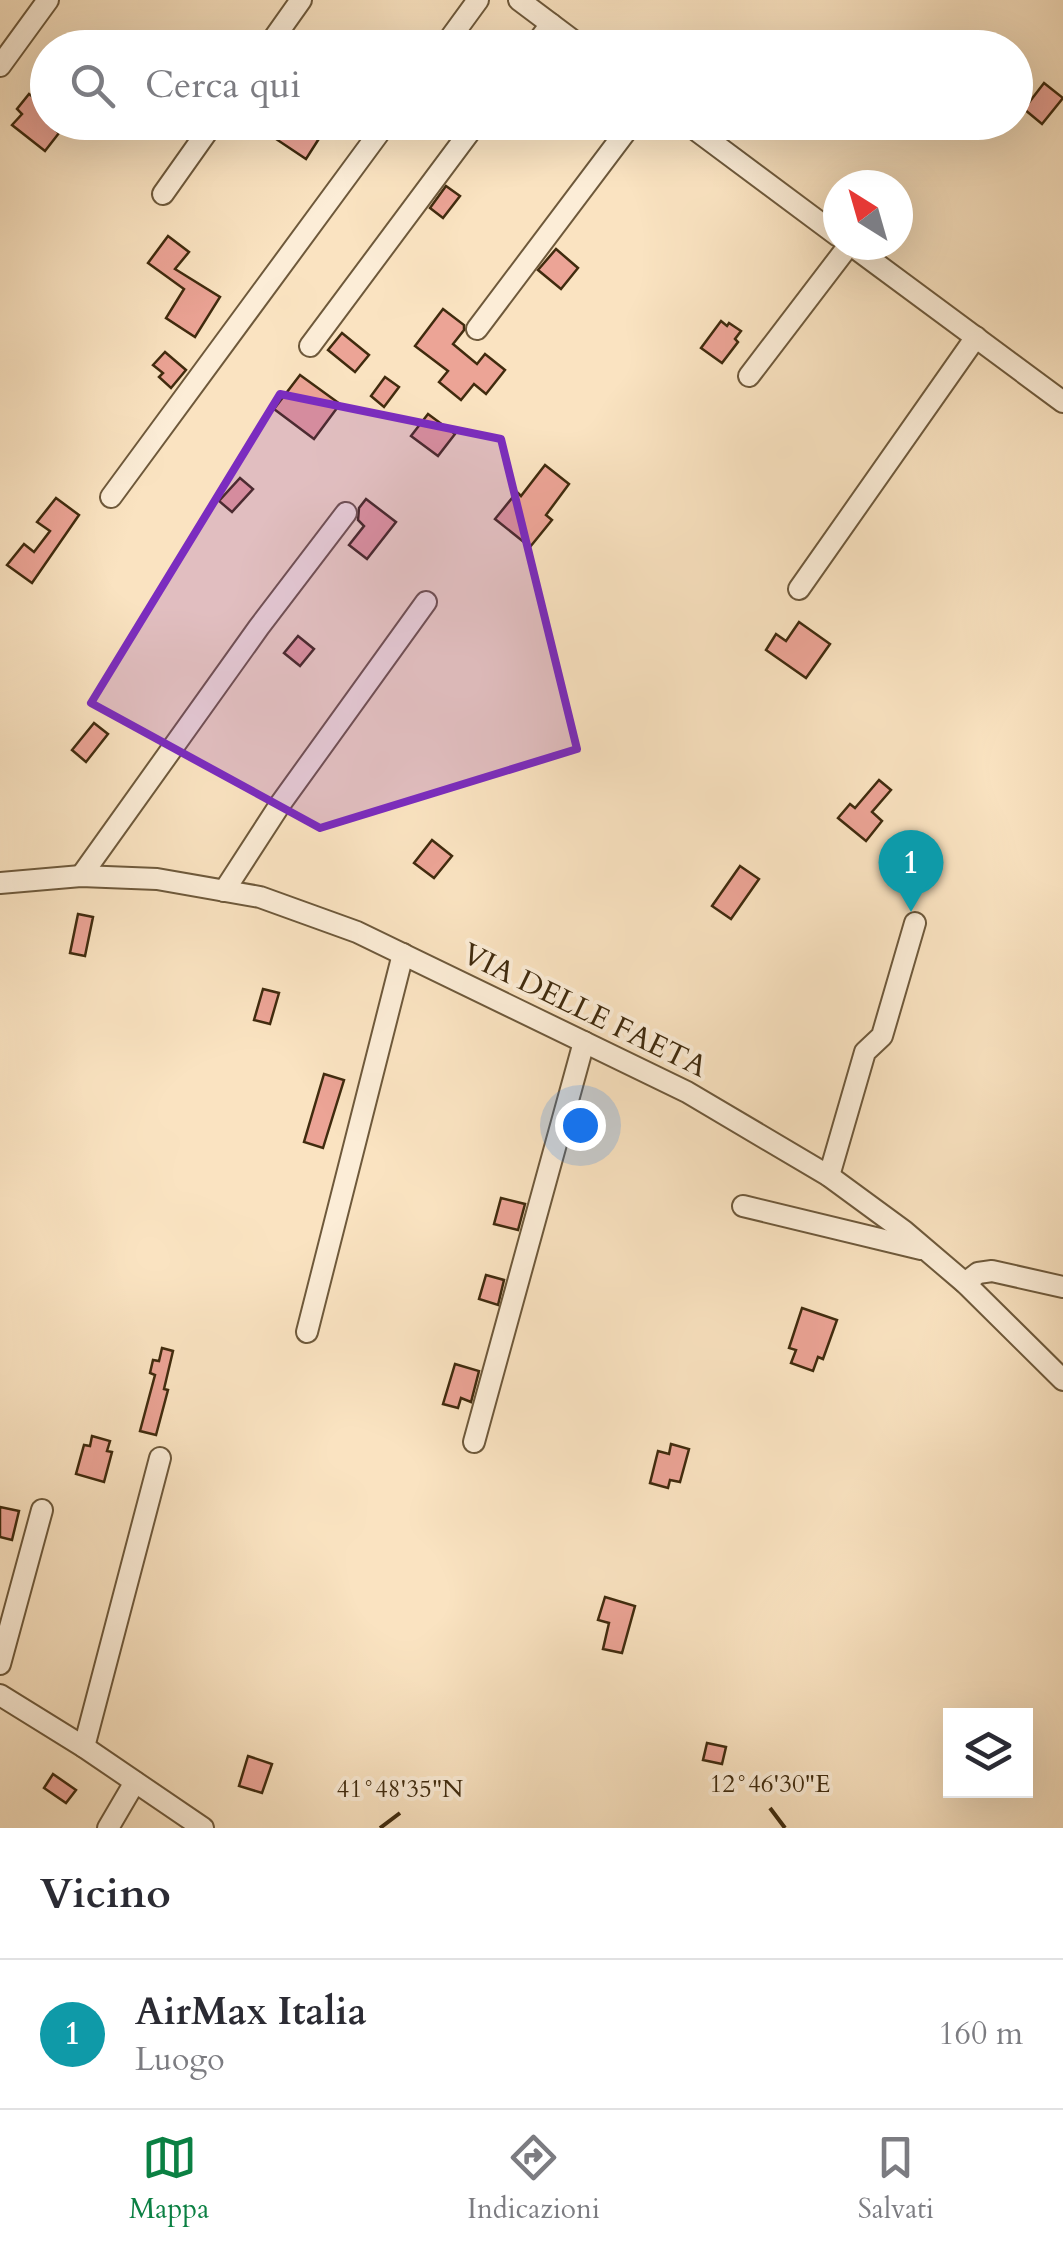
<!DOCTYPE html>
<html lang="it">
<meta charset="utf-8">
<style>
:root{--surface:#fff;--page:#f2f2f3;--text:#2b2b33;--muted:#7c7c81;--line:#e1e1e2;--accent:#0b8043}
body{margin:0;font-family:Cardo,serif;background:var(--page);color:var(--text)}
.controls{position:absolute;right:30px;bottom:30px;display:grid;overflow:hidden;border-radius:0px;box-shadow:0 10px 40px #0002}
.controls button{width:90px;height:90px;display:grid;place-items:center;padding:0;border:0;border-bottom:2px solid var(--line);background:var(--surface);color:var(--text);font:50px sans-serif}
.compass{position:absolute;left:823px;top:170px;width:90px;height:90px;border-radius:50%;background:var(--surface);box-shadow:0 10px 40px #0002;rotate:323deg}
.you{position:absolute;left:580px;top:1125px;width:35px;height:35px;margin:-25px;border:8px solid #fff;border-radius:50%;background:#1a73e8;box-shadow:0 0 0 15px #1a73e833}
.badge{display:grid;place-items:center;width:65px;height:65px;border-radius:50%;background:var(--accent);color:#fff;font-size:32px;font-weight:700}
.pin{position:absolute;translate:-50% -82px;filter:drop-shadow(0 2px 5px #0008)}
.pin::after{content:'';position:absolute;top:52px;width:35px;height:30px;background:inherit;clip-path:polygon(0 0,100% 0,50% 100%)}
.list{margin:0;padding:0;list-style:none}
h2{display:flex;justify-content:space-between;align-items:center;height:130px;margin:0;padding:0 40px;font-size:42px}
h2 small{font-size:32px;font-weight:400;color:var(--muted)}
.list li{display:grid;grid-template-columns:65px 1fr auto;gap:30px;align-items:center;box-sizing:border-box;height:150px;padding:0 40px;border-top:2px solid var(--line)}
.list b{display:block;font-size:38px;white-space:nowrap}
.list p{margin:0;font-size:32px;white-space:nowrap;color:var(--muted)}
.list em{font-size:32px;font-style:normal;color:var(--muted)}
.icon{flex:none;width:55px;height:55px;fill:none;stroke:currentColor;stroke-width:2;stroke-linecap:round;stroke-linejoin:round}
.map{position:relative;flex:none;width:1063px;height:1828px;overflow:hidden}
.search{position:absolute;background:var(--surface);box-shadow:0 10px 40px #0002;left:30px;right:30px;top:30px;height:110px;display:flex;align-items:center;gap:25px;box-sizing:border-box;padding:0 35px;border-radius:55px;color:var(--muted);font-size:38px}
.sheet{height:280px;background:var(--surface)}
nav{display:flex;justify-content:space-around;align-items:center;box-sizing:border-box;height:140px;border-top:2px solid var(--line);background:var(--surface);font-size:28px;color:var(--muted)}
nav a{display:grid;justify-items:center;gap:5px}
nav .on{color:var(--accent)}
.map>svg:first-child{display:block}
</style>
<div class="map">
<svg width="1063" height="1828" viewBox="0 0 1063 1828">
<rect width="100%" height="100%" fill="#fae3c1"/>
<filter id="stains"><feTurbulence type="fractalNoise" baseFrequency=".002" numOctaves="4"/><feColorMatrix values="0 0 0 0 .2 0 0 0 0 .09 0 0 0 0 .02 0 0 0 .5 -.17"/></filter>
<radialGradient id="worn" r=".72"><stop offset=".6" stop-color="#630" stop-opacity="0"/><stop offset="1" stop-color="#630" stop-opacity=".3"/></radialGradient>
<g fill="#eca496" stroke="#402b0e" stroke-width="2.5">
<polygon points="1044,83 1063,98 1042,124 1024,109"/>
<polygon points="29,94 48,108 48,124 59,133 45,151 12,125 22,114 17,109"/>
<polygon points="278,122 297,122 320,137 306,159 270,135"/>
<polygon points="446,186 460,196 443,218 430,208"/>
<polygon points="168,236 189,252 175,269 220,297 195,337 166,318 184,289 148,263"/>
<polygon points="556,249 578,268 561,289 538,270"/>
<polygon points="443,309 464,325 464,330 453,344 477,364 485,354 505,370 486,394 474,384 461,400 439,382 448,371 415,346"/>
<polygon points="721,321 727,326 729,323 741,331 735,339 738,342 722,363 701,348"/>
<polygon points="342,333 369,355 355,372 328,350"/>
<polygon points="165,352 186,370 171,388 159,377 163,373 153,365"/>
<polygon points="300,375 340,404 314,439 274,409"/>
<polygon points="385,377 399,387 384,407 371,396"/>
<polygon points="428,414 455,434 438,456 411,436"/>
<polygon points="545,465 569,484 546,515 552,520 530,547 495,519 517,492 521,496"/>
<polygon points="240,478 253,489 232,512 219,501"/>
<polygon points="56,498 79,515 32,583 7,565 24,544 34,552 50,531 37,522"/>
<polygon points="366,499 396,522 367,559 349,545 364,526 358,520 359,508"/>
<polygon points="799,622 830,644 806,678 766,650 776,634 786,641"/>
<polygon points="298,636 314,649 300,666 284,653"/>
<polygon points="94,723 108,734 86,762 72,750"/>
<polygon points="879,780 891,790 872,812 882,821 866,841 838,818 850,804 855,808"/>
<polygon points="432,840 452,856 434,878 414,863"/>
<polygon points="740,866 759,879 731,919 712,906"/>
<polygon points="78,914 93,917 85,956 70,953"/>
<polygon points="263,989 279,993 270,1024 254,1020"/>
<polygon points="324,1074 344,1080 323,1148 304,1142"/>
<polygon points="501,1198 525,1204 518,1230 494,1224"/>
<polygon points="486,1275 504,1280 498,1305 479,1299"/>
<polygon points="802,1308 837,1320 823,1359 818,1357 813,1371 791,1363 796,1350 789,1348"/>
<polygon points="162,1348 173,1351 164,1389 168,1390 156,1435 140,1431 155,1375 150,1373 153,1360 159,1361"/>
<polygon points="455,1364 479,1371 471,1402 461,1398 458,1408 443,1404"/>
<polygon points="92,1436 110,1441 107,1451 112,1452 104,1482 76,1474 84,1445 90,1446"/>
<polygon points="671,1444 689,1449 680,1482 670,1480 668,1488 650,1483 658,1451 669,1454"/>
<polygon points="0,1507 19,1511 12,1540 0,1537"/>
<polygon points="605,1597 635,1606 622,1653 603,1649 609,1623 598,1620"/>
<polygon points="707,1743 726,1747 722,1764 703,1760"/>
<polygon points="248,1756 272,1764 262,1793 239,1786"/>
<polygon points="53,1774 76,1790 66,1803 44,1788"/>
</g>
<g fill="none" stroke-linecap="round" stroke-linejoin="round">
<g stroke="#6e593b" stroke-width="24">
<g id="minor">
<polyline points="519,0 583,48"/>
<polyline points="267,48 301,0"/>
<polyline points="443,48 478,0"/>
<polyline points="533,48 551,24"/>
<polyline points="0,66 48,0"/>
<polyline points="685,122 838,236"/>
<polyline points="163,194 214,122"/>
<polyline points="851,245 1063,402"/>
<polyline points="477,329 633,122"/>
<polyline points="310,346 477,122"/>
<polyline points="749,376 849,245"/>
<polyline points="111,497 387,122"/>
<polyline points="799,589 976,337"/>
<polyline points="81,876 259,627 346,513"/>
<polyline points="0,883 81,876 157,879 260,897 357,932 687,1092 829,1176 904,1231 965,1283 1063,1380"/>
<polyline points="224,891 281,803 426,602"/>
<polyline points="829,1176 865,1052 882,1036 915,923"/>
<polyline points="743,1206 921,1249"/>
<polyline points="965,1283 978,1273 992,1271 1063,1287"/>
<polyline points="307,1332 403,954"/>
<polyline points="474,1442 584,1042"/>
<polyline points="0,1664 42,1510"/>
<polyline points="0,1695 84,1747 203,1828"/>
<polyline points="84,1747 160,1458"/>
<polyline points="108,1828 135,1782"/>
</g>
</g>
<use href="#minor" stroke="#fcedd7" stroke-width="20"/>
</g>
<path fill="#7b2cbf" fill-opacity="0.2" stroke="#7b2cbf" stroke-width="8" stroke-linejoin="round" d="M280,394L501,439L577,749L320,828L91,703Z"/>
<path fill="none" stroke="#402b0e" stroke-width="4" d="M770,1808L785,1828M380,1828L400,1813"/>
<g text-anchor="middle" stroke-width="8" stroke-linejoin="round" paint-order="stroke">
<g font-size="30" fill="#402b0e" stroke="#fcedd7">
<text transform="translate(585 1010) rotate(26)" y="10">VIA DELLE FAETA</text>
</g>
</g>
<g font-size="25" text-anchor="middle" fill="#402b0e" stroke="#fcedd7" stroke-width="8" stroke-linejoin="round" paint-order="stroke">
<text x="770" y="1792">12°46'30"E</text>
<text x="400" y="1797">41°48'35"N</text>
</g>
<rect width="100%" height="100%" filter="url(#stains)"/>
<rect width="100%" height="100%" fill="url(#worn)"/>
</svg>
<div class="controls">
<button><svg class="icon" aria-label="layers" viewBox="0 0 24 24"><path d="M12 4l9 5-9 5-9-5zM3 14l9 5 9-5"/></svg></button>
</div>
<svg class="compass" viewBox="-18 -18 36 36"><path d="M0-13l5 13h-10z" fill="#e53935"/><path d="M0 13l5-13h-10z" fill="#7c7c81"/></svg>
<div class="you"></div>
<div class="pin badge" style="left:911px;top:912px;background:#0f9aa8">1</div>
<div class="search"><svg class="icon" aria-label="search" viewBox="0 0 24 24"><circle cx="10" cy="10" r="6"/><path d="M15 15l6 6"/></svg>Cerca qui</div>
</div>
<section class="sheet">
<h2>Vicino<small></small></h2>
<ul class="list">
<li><span class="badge" style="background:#0f9aa8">1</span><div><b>AirMax Italia</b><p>Luogo</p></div><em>160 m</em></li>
</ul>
</section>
<nav>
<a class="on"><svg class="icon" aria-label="map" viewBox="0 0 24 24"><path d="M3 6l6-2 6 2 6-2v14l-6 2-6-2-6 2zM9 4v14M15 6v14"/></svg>Mappa</a>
<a><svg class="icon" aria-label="directions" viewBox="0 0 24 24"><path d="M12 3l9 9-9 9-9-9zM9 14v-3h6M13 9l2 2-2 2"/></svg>Indicazioni</a>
<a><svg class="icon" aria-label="saved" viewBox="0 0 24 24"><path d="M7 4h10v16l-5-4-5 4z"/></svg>Salvati</a>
</nav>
